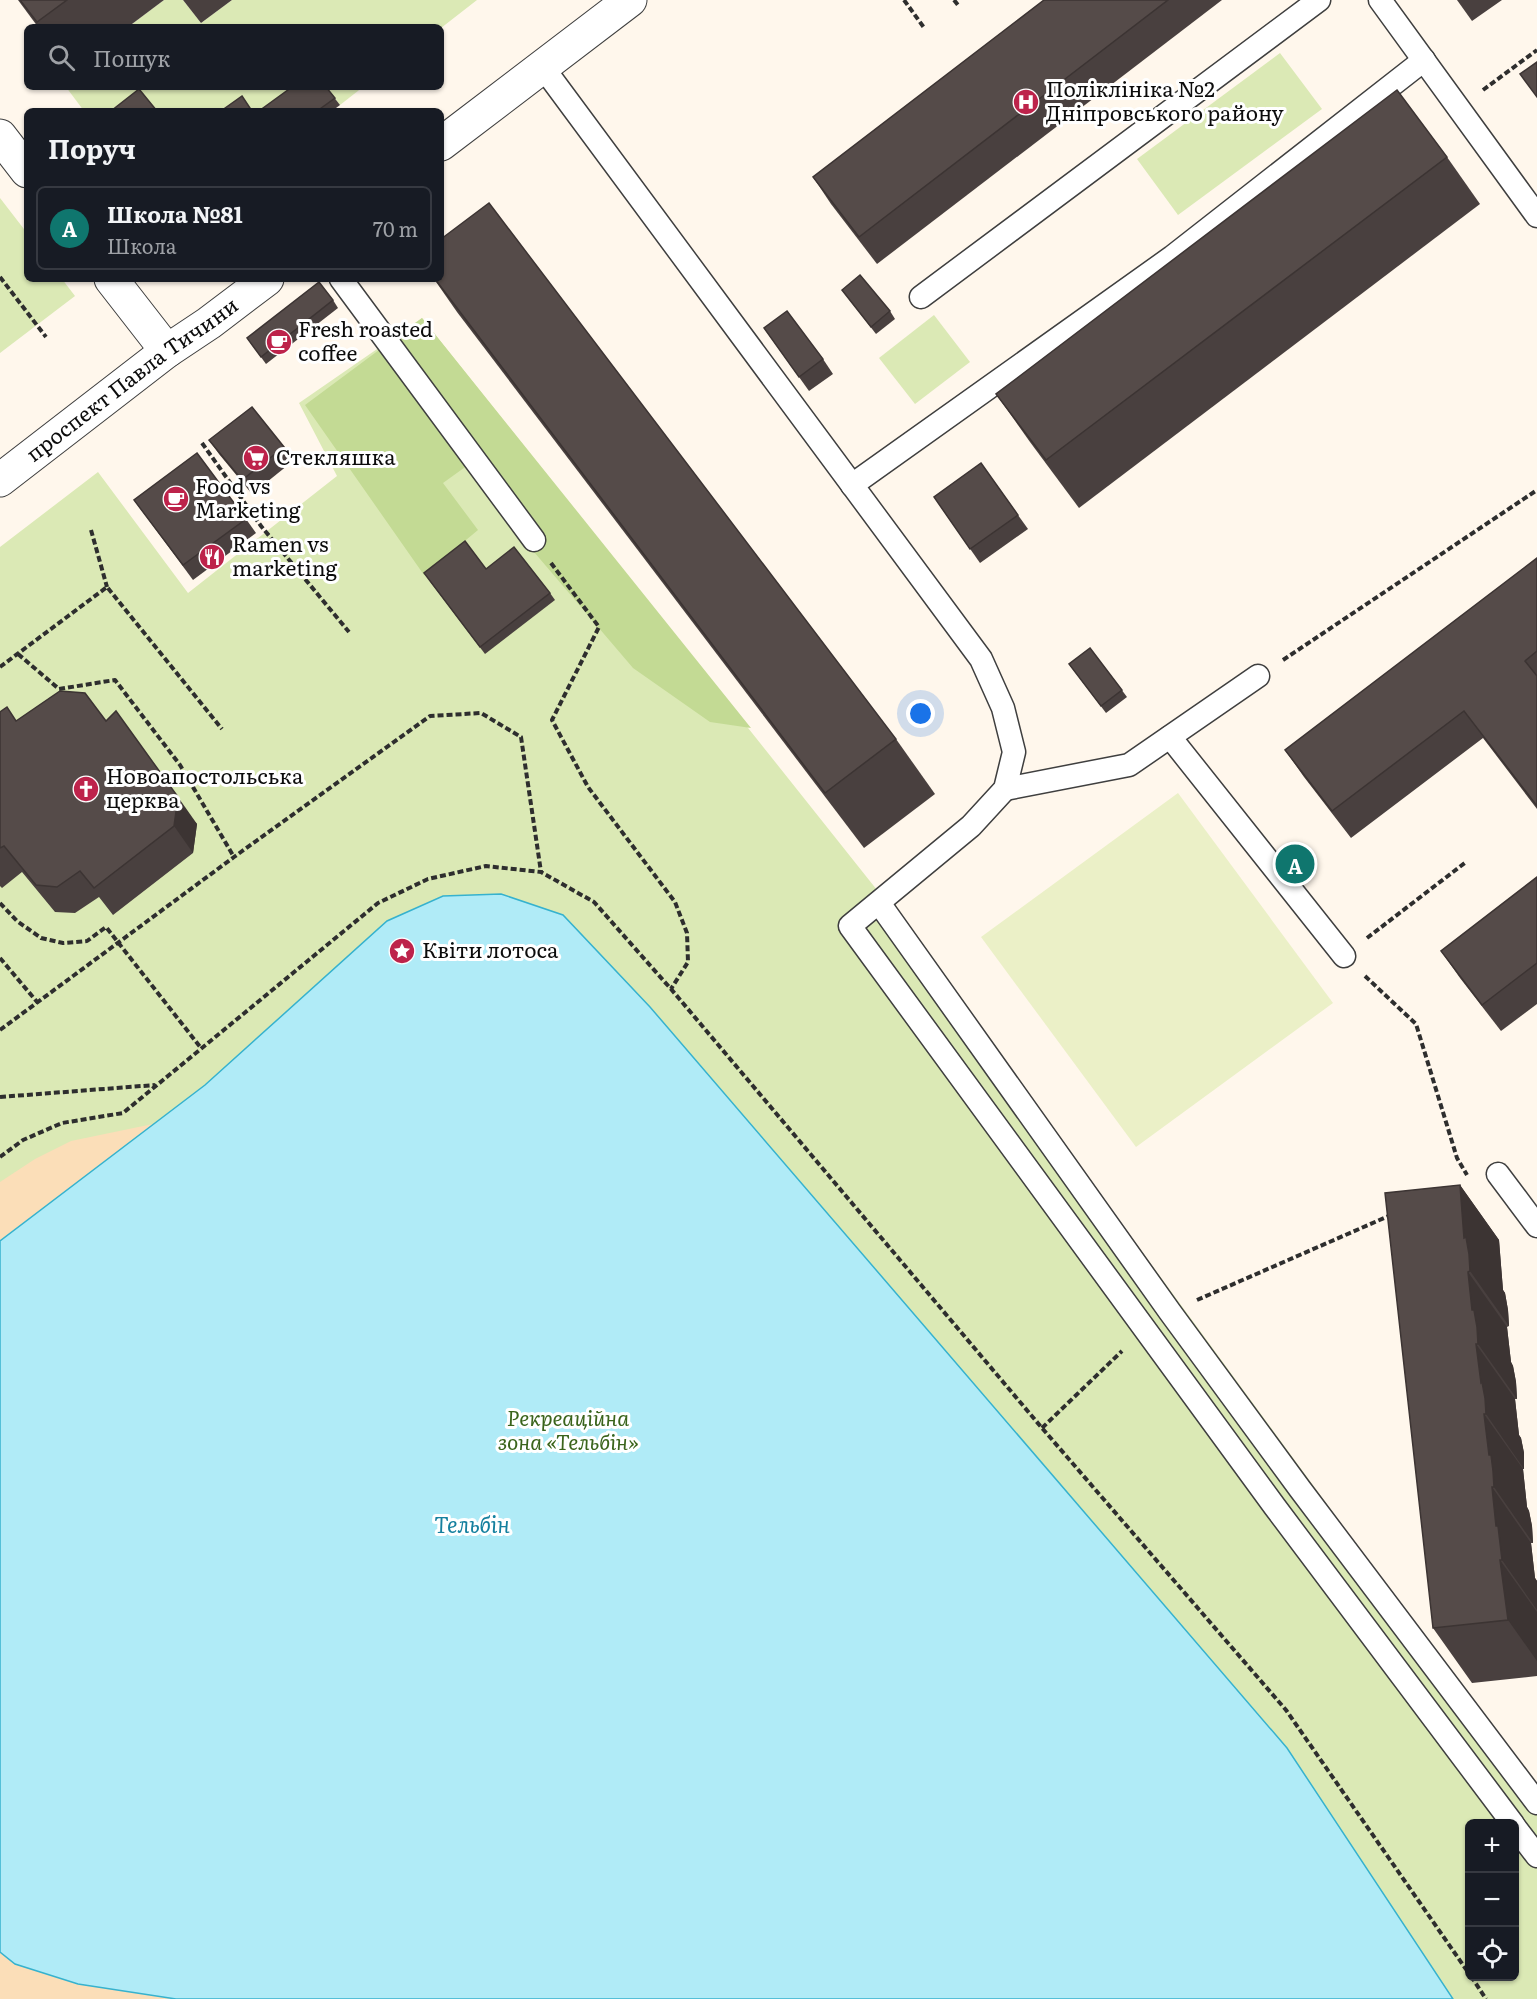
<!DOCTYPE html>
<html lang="uk">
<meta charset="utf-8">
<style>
:root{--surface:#171b24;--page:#242831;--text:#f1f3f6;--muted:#9ea1a6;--line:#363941;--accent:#0f766e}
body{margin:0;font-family:Literata,serif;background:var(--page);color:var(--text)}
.controls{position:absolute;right:18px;bottom:18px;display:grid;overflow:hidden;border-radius:9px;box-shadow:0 2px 4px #0004}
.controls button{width:54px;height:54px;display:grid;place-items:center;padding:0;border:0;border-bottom:2px solid var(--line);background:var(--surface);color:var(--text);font:30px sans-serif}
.you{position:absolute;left:921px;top:714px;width:21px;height:21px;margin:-15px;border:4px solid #fff;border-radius:50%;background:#1a73e8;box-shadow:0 0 0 9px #1a73e833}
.badge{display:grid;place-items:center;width:39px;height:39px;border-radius:50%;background:var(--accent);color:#fff;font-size:20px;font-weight:700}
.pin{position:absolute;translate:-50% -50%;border:3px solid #fff;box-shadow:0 2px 6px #0006}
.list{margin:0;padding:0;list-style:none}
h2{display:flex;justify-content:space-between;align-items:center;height:78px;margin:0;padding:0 24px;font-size:26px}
h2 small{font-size:20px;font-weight:400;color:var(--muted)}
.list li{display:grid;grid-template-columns:39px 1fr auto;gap:18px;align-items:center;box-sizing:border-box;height:84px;margin:0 12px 12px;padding:0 12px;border:2px solid var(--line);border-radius:9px}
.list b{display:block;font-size:22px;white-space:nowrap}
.list p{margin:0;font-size:20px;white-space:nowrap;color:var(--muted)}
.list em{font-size:20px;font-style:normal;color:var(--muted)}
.icon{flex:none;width:33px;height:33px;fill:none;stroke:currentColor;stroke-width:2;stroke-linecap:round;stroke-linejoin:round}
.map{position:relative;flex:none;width:1537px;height:1999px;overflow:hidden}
.search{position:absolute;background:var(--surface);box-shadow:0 2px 4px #0004;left:24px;top:24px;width:420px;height:66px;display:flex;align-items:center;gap:15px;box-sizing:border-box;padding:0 21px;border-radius:9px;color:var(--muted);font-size:22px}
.panel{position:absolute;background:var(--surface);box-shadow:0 2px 4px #0004;left:24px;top:108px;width:420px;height:174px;border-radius:9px}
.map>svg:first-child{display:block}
</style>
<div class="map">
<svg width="1537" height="1999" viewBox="0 0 1537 1999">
<rect width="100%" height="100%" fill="#fff7ec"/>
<g fill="#dbe9b5" fill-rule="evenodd">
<polygon points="164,0 183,0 201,23 232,0 477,0 441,28 128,27"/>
<polygon points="1280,53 1322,109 1178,215 1137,159"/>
<polygon points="66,87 307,87 274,111 84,111"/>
<polygon points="326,87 363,87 340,105"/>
<polygon points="0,198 27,233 27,279 62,279 75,296 0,353"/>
<polygon points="934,315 970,362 915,404 879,358"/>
<path d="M422,318L877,890L1537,1791V1999H0V547L98,472L188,593L337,476L299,403ZM1470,1824H1514V1976H1470Z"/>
</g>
<polygon fill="#c3da94" points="422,318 751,728 710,722 633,668 500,512 468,465 443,483 478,530 424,575 305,405"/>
<g fill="#fbdeb8">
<polygon points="153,1124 0,1241 0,1182 35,1159 71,1141"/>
<polygon points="0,1952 15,1964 176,1999 0,1999"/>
</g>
<polygon fill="#ebf0c7" points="1178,793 1333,1003 1136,1147 981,937"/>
<polygon fill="#b0ebf7" stroke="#36b2ce" stroke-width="1.5" points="501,894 563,915 650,1007 1287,1748 1453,1999 176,1999 78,1984 15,1964 0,1952 0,1241 205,1085 387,921 443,896"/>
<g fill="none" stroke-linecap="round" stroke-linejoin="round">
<g stroke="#3f3f3f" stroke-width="25">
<g id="service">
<polyline points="1380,0 1537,216"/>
<polyline points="542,66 981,659 1003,708 1014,752 1005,789 971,826 850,926 1275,1507 1513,1824"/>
<polyline points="341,279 534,540"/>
<polyline points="921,297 1319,0"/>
<polyline points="852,485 1172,257 1424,60"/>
<polyline points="1170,737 1344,956"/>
<polyline points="1005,789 1129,765 1258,676"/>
<polyline points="879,903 1170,1312 1300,1489 1537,1803"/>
<polyline points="1498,1174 1537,1226"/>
<polyline points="1514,1826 1537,1856"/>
</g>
</g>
<g stroke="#3f3f3f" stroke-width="35">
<g id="minor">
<polyline points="0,136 27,171"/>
<polyline points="111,279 167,351"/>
</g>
</g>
<g stroke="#3f3f3f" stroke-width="35">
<g id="tertiary">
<polyline points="441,144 630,0"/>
<path id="s1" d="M0,480L167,351L209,323L267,279"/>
</g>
</g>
<g stroke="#2e2e2e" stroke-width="4" stroke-dasharray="6 3" stroke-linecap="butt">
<polyline points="904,0 925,29"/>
<polyline points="954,0 958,5"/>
<polyline points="1483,90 1537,50"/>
<polyline points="0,277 46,337"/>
<polyline points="202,443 261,526 349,632"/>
<polyline points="91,530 107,587"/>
<polyline points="551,563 599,627 552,720 588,787 675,902 687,933 688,962 671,989"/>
<polyline points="18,654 59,689 115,680 180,765 234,857"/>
<polyline points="1283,660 1537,490"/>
<polyline points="0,667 107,587 222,729"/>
<polyline points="0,903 17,921 41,938 63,943 87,941 106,927 201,1048"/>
<polyline points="1367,938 1466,862"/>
<polyline points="0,958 38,1003"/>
<polyline points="1365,976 1416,1024 1457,1158 1467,1175"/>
<polyline points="0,1030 234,857 430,716 481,713 521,737 541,872"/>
<polyline points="0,1097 155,1085"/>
<polyline points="0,1157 23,1140 62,1123 123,1113 378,903 428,879 486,866 541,872 594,902 671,989 1042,1428 1286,1710 1470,1975"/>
<polyline points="1197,1300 1391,1215"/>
<polyline points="1042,1428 1122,1351"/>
<polyline points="1471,1976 1486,1999"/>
</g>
<use href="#service" stroke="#fff" stroke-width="22"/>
<use href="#minor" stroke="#fff" stroke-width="33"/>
<use href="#tertiary" stroke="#fff" stroke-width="33"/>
</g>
<g fill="#49403f">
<polygon points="18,0 164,0 128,27 38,27"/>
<polygon points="183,0 232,0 201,23"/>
<polygon points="1044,0 1222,0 877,264 831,204 813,177"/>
<polygon points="1457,0 1502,0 1472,21"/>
<polygon points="326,87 340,105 332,111 259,111"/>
<polygon points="1447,157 1480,204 1079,508 1030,442 996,394"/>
<polygon points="434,279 441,279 896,739 935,794 864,848 457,312"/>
<polygon points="842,290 890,311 895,319 876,334"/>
<polygon points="333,300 338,308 266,364 247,338"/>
<polygon points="764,328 823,359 833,374 809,391"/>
<polygon points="209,440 284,447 293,461 252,494 219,454"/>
<polygon points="981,463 1028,529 980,563 934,497"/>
<polygon points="134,500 246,519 256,533 193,580"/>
<polygon points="1537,558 1537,809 1483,738 1351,838 1304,777 1285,750"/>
<polygon points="486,569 550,593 555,600 485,654 429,580"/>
<polygon points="1090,648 1127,697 1106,713 1069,664"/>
<polygon points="0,712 16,721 106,721 197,824 193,853 113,915 99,897 75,913 55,912 22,872 2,888 0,886"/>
<polygon points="1537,877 1537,1004 1501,1031 1460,978 1441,951"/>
<polygon points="1460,1185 1499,1240 1503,1290 1505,1293 1508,1310 1509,1326 1507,1327 1511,1362 1513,1366 1516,1382 1517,1399 1515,1399 1519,1435 1521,1438 1524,1453 1524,1469 1523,1469 1527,1507 1529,1511 1532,1526 1533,1543 1531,1543 1535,1578 1537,1581 1537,1676 1472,1683 1433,1628"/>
</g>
<g fill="#3c3433">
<polygon points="178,797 197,824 193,853 174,826"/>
<polygon points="1460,1185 1499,1240 1503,1290 1505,1293 1508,1310 1509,1326 1470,1271 1464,1238"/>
<polygon points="1468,1272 1507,1327 1511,1362 1513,1366 1516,1382 1517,1399 1478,1344 1472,1310"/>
<polygon points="1476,1344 1515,1399 1519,1435 1521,1438 1524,1453 1524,1469 1486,1414 1481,1383"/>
<polygon points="1484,1414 1523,1469 1527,1507 1529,1511 1532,1526 1533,1543 1494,1487 1489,1455"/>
<polygon points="1492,1487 1531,1543 1535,1578 1537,1581 1537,1610 1502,1560 1496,1526"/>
<polygon points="1500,1560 1537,1612 1537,1661 1508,1620"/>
</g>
<g fill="#554b49" stroke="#3c3433" stroke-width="1.5">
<polygon points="20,0 67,0 37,22"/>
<polygon points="1044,0 1168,0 859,237 813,177"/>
<polygon points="1537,62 1537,97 1520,74"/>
<polygon points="292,87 326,87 335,98 317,111 259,111"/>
<polygon points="139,89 157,111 111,111"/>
<polygon points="1397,90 1447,157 1046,460 996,394"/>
<polygon points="242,96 252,111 221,111"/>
<polygon points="489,203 896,739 825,793 435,279 441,279 441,239"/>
<polygon points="860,275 890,311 871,327 842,290"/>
<polygon points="319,282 333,300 261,357 247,338"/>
<polygon points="787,311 823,359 799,377 764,328"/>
<polygon points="252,407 284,447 242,480 209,440"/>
<polygon points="197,453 246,519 183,565 134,500"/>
<polygon points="981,463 1018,515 970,549 934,497"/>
<polygon points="465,541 486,569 514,547 550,593 480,647 424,573"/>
<polygon points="1537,558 1537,651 1525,661 1537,676 1537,806 1464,711 1332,811 1285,750"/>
<polygon points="1090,648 1122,690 1101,706 1069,664"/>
<polygon points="60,691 85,693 106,721 116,711 178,797 174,826 94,888 80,871 57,887 36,885 4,846 0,848 0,712 7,707 16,721"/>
<polygon points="1537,877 1537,963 1482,1005 1441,951"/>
<polygon points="1460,1185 1464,1238 1466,1237 1469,1254 1470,1271 1468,1272 1472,1310 1474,1310 1477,1327 1478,1344 1476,1344 1481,1383 1482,1382 1485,1398 1486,1414 1484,1414 1489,1455 1491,1455 1493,1471 1494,1487 1492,1487 1496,1526 1498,1526 1502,1560 1500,1560 1508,1620 1433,1628 1385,1193"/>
</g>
<defs>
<g id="hospital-disc" transform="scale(1.35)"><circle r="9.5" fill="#bd234b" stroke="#fff"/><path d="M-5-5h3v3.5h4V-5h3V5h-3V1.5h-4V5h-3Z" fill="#fff"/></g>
<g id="cafe-disc" transform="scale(1.35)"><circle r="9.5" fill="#bd234b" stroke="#fff"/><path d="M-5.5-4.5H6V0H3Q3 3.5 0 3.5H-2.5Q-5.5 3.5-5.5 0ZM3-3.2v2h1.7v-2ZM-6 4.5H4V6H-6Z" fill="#fff"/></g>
<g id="supermarket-disc" transform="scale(1.35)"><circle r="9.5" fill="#bd234b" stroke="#fff"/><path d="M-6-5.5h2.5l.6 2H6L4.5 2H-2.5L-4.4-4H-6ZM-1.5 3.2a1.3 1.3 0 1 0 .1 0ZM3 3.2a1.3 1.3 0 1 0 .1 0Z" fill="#fff"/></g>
<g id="restaurant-disc" transform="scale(1.35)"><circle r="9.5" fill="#bd234b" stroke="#fff"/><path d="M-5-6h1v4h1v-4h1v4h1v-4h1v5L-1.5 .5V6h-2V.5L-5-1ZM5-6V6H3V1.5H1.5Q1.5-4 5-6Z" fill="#fff"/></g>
<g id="church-disc" transform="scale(1.35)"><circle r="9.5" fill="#bd234b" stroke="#fff"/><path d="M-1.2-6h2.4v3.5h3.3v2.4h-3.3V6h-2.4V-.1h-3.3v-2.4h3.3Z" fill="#fff"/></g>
<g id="sight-disc" transform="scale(1.35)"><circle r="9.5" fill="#bd234b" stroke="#fff"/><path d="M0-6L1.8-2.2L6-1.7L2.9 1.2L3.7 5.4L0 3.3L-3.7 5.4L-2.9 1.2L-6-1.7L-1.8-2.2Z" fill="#fff"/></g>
</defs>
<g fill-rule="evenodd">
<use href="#hospital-disc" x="1026" y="102"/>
<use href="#cafe-disc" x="279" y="342"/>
<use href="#supermarket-disc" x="256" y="458"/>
<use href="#cafe-disc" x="176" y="499"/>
<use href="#restaurant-disc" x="212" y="557"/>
<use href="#church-disc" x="86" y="789"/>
<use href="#sight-disc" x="402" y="951"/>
</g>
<g text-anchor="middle" stroke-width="6" stroke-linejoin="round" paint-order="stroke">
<g font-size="21" fill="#0c0c0c" stroke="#fff" text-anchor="start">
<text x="1046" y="97">Поліклініка №2<tspan x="1046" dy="24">Дніпровського району</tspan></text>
<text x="298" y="337">Fresh roasted<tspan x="298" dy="24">coffee</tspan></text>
<text x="276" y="465">Стекляшка</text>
<text x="195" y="494">Food vs<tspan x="195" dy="24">Marketing</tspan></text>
<text x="232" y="552">Ramen vs<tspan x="232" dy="24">marketing</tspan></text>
<text x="106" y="784">Новоапостольська<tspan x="106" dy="24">церква</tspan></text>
<text x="422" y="958">Квіти лотоса</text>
</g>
<g font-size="21" fill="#0c0c0c" stroke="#fff">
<text dy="7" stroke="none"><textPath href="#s1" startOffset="166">проспект Павла Тичини</textPath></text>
</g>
<g font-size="21" font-style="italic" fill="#3a641c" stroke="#fff">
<text x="568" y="1426">Рекреаційна<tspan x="568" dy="24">зона «Тельбін»</tspan></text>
</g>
<g font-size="22" font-style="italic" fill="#15809f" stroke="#fff">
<text x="472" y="1533">Тельбін</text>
</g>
</g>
</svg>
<div class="controls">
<button>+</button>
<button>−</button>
<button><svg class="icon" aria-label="locate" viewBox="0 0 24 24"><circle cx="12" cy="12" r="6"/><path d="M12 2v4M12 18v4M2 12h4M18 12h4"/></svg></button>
</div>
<div class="you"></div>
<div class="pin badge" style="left:1295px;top:864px">A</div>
<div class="search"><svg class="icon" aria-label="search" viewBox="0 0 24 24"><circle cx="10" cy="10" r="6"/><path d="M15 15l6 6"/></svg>Пошук</div>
<section class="panel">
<h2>Поруч<small></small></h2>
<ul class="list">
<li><span class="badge">A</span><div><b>Школа №81</b><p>Школа</p></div><em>70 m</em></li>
</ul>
</section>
</div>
